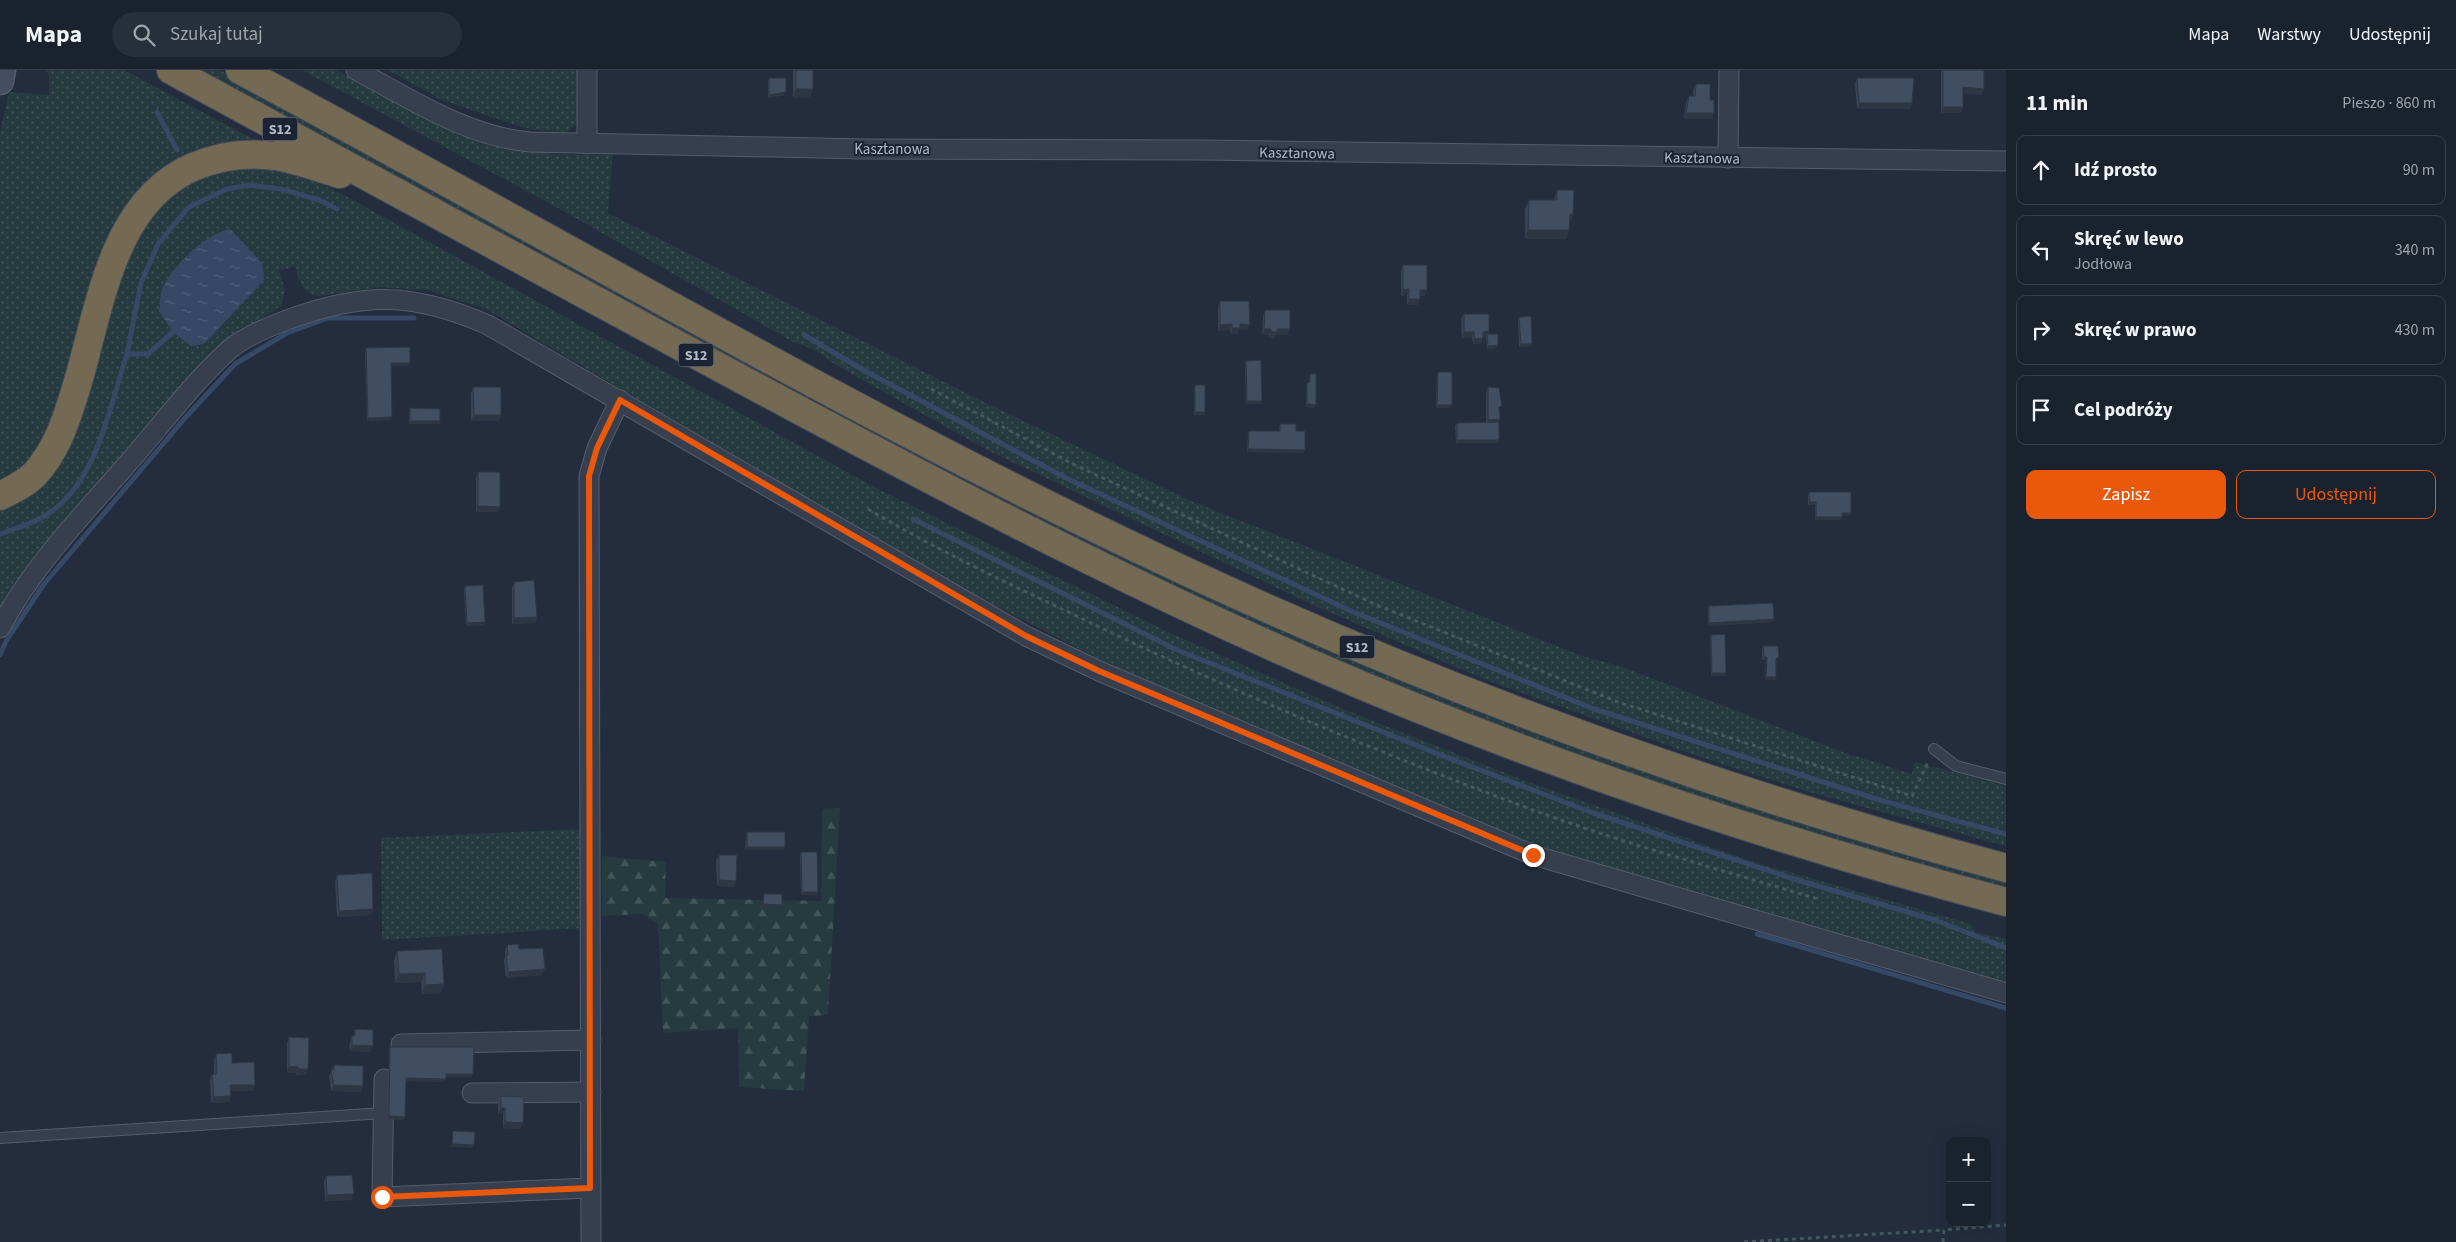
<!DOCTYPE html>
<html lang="pl">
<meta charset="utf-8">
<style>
:root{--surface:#1a222e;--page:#272f3a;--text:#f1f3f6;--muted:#9fa4aa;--line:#383f4a;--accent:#ea580c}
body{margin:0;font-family:"Source Sans 3",sans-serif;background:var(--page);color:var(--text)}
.controls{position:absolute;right:15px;bottom:15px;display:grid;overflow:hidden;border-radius:10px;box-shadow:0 5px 20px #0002}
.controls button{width:45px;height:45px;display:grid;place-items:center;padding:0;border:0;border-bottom:1px solid var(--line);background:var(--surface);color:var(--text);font:25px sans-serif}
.stop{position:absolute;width:15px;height:15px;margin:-11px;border:4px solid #ea580c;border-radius:50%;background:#fff}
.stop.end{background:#ea580c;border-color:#fff;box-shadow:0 1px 5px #0008}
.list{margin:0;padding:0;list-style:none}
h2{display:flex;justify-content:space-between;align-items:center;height:65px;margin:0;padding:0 20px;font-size:21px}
h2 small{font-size:16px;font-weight:400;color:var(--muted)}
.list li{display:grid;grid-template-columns:32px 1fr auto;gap:15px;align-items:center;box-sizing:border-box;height:70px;margin:0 10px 10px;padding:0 10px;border:1px solid var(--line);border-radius:10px}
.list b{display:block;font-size:19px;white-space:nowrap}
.list p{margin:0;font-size:16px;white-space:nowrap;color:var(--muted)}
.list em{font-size:16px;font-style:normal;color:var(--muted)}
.actions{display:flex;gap:10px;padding:15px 20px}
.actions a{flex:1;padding:11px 0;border:1px solid var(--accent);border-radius:10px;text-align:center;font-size:18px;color:var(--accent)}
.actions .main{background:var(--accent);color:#fff}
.icon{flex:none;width:28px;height:28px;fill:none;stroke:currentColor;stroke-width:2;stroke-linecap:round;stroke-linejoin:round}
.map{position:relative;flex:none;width:2006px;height:1172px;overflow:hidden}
header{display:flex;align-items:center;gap:30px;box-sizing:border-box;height:70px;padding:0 25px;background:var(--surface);border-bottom:1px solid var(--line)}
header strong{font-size:24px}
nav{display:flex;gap:28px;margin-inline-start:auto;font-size:18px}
.search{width:350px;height:45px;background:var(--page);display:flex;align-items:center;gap:12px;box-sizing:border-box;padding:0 18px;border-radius:28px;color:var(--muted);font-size:19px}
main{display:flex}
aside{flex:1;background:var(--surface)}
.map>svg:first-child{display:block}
</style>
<header>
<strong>Mapa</strong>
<div class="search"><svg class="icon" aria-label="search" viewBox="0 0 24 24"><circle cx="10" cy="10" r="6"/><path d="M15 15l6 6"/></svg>Szukaj tutaj</div>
<nav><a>Mapa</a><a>Warstwy</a><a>Udostępnij</a></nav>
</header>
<main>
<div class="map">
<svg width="2006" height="1172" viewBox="0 0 2006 1172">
<defs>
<pattern id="grass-dots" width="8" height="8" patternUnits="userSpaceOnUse" patternTransform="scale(1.25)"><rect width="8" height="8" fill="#253b3f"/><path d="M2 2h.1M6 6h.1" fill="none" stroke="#425559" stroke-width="1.8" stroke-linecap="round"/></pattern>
<pattern id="forest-firs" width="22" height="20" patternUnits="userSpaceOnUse" patternTransform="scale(1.25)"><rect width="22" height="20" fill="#253b3f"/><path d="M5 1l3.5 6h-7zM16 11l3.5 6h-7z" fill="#425559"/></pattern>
<pattern id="water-ripples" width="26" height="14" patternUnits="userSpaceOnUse" patternTransform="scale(1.25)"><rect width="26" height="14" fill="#354866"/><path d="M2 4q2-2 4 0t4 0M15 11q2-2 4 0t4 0" fill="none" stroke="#50607b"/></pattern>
</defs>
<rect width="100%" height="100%" fill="#232d3e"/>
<g fill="url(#grass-dots)">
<polygon points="46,0 124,0 266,76 158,107 53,355 31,393 0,414 0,63 9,22 49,25 49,5"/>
<polygon points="194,0 220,0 1166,504 2006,810 2006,822 1934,802 1653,714 1521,667 1273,567 1017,446"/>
<path d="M302,0H336L449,60L493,74L553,84L597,85L613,81L608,143L984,332L1191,431L1582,586L1623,597L1840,681L1912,704L1915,692L2006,716V776L1809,722L1700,687L1481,608L1311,534L987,380L834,294C822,283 811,277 795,273L558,138Z"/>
<polygon points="388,0 577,0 579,52 566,63 524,58 440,29"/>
<path d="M259,96L308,108L340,123L876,418L1168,562L1343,639L1523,710L1754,792L1971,854L1975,862L2006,869V915L1605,797L1511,766L1376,711L1105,592L998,537L776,412L486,239L427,220L380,217L319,226C302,223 299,211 295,196L279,201L285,220L281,236L221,274L193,301L26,498L0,538V441L34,423L54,402L110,231L132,178L148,150L172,126L200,107L218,101Z"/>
<polygon points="584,759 584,858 382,870 381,768"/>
</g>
<polygon fill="url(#forest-firs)" points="840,738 828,945 809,946 804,1021 739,1017 738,958 663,963 658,854 642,844 602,846 602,786 666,792 665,828 821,831 822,739"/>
<path fill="url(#water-ripples)" d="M230,159L262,193L264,210L204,274L191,276L173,262L159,241C160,234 160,224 163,217C173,196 206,163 230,159Z"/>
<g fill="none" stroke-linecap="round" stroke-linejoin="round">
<g stroke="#354866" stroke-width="5">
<polyline points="157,42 177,80"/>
<polyline points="804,265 865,301 1068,409 1351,541 1594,639 1876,729 2006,764"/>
<polyline points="127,284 141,213 158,174 189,137 227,119 249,115 281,119 319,130 337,139"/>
<polyline points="913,449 1177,580 1433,682 1593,743 1797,810 1935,850 2006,878"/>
<path d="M0,464C15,458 33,454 46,445C98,413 109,337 127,284H148L173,262"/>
<polyline points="0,585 6,571 44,514 185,348 235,294 287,263 328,248 414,248"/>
<polyline points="1757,864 2006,938"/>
</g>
<g stroke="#555d6c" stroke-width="12">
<g id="service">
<polyline points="1934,679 1956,696 2006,709"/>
<polyline points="0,1068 384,1043"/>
</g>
</g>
<g stroke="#555d6c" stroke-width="21">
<g id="minor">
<path d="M356,0C413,30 466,66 530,72L864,79L1202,80L2006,91"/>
<polyline points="587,0 587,74"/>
<polyline points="1728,88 1729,0"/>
<path d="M0,558C31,499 78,450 122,400C158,360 190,315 230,279C246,266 268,257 287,250C363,222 413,222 488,255L1026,566L1099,601L1533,785L2006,923"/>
<polyline points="401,974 591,970"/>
<polyline points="384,1009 382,1127 590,1118"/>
<polyline points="472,1023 591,1022"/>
<polyline points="591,1172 589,406 597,378 620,330"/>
</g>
</g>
<g stroke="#555d6c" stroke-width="29">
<polyline id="secondary" points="0,11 2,0"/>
</g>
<g stroke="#424a59" stroke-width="30">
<g id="motorway">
<path d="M171,0C341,92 510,184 680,276C885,387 1091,497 1305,591C1531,690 1768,769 2006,832"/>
<path d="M240,0C570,176 893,369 1233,523C1482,636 1742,727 2006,798"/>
<path d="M0,426C12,420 25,414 35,404C54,383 64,357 72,331C99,252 106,135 193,97C219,86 246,82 274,86C296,89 319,98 340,104"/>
</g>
</g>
<g stroke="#43585c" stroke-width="3" stroke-dasharray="4 4" stroke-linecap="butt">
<polyline points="931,319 1075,395 1379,536 1618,632 1912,726 1929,690"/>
<path d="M868,439C940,482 1014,516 1089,552C1228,619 1372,680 1517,734C1615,771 1718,799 1818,829"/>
<polyline points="1744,1172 1944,1160"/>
<polyline points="1943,1172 1944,1160 2006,1155"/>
</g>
<use href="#service" stroke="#373f4e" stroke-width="10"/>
<use href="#minor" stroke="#373f4e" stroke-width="19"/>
<use href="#secondary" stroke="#454e61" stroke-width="26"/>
<use href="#motorway" stroke="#746953" stroke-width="28"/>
</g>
<g fill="#384253">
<polygon points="793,0 813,0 810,27 793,28"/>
<polygon points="1941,0 1984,0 1982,25 1963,23 1961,43 1941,43"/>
<polygon points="769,8 785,25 768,28 768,11"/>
<polygon points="1857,8 1912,33 1910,39 1857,39 1855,14"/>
<polygon points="1696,14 1710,30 1712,49 1684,49 1686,32 1689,26 1693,26 1693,20"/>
<polygon points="1557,120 1573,144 1570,153 1569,160 1566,169 1525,169 1525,139 1529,130 1554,130"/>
<polygon points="1403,195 1427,220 1425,226 1420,226 1418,235 1407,235 1407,225 1401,226 1401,201"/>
<polygon points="1220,231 1247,260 1239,260 1237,264 1230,264 1230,260 1218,261 1218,237"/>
<polygon points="1265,240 1290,259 1287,265 1276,265 1274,268 1269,268 1269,265 1262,265 1263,246"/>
<polygon points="1464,244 1489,261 1488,264 1497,278 1487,279 1486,267 1483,267 1481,274 1473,274 1472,268 1462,268 1461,249"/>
<polygon points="1519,247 1532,274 1531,277 1519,277 1518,250"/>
<polygon points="366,278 409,296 391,296 391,350 367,351 365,281"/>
<polygon points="1246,291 1262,331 1261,334 1246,334 1245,294"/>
<polygon points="1438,302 1452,335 1451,338 1436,338 1437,305"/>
<polygon points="1310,304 1315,338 1306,337 1306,316 1307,313 1309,313 1309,307"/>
<polygon points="1195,315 1205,342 1204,345 1194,345 1194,318"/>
<polygon points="473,317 499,351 471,351 471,323"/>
<polygon points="1488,317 1500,342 1500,349 1499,352 1499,370 1498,373 1456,373 1455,356 1457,353 1486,353 1486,323"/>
<polygon points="410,338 440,351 439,354 409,354 409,341"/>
<polygon points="1280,354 1296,361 1304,383 1247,382 1248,364 1249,361 1279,361"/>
<polygon points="478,402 498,442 476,442 476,408"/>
<polygon points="1809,422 1851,443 1850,446 1842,446 1841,450 1815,450 1815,435 1808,435 1808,425"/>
<polygon points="514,512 537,547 535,553 512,554 512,518"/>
<polygon points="465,516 484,555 466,556 464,518"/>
<polygon points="1709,536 1773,552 1708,556 1708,539"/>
<polygon points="1711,565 1725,606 1711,606 1710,568"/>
<polygon points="1763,576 1777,591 1776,591 1775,610 1765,610 1766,590 1762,590 1762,579"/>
<polygon points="747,762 785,777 784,780 745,780 746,765"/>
<polygon points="801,782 818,822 817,825 801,825 800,785"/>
<polygon points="719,785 736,811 734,817 717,816 716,791"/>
<polygon points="337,805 373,839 371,845 337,847 335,811"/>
<polygon points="507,875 542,905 506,908 504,891 505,886 505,881"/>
<polygon points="397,881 444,914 441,923 422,924 421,912 395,913 394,890"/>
<polygon points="355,959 373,976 370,982 349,981 350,972 352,966 353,966"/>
<polygon points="289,967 308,999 306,1005 296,1005 296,1003 287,1002 287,973"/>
<polygon points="390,977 472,1007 446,1007 444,1012 406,1011 404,1050 388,1049 389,980"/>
<polygon points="216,984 232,993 253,1021 230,1021 229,1032 211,1033 210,1010 212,1004 214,1004 214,990"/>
<polygon points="334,995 361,1022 331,1021 329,1006"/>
<polygon points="501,1026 521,1059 503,1058 503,1044 498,1044 498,1032"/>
<polygon points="326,1106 352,1130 325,1131 324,1112"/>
</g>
<g fill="#2e3643">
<polygon points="1963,17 1984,19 1982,25 1961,23"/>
<polygon points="796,19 813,19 810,27 793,28"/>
<polygon points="786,22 785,25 768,28 769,25"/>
<polygon points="1859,33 1912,33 1910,39 1857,39"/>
<polygon points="1943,37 1963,37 1961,43 1941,43"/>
<polygon points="1686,43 1714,43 1712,49 1684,49"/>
<polygon points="1570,144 1573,144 1570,153 1566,153"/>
<polygon points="1528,160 1569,160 1566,169 1525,169"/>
<polygon points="1409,219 1407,225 1401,226 1403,220"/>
<polygon points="1420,220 1427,220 1425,226 1417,226"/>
<polygon points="1409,229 1420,229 1418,235 1407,235"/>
<polygon points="1232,254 1230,260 1218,261 1220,255"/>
<polygon points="1240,254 1250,255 1247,260 1239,260 1237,264 1230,264 1232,258"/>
<polygon points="1264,259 1271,259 1269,265 1262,265"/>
<polygon points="1277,259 1290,259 1287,265 1276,265 1274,268 1269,268 1271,262"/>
<polygon points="1489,261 1486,267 1481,268 1483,262"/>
<polygon points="1464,262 1474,262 1472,268 1462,268"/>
<polygon points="1483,268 1481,274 1473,274 1475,269"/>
<polygon points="1521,274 1532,274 1531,277 1519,277"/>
<polygon points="1498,275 1497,278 1487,279 1488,276"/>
<polygon points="391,293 410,293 409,296 390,296"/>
<polygon points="1247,331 1262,331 1261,334 1246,334"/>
<polygon points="1307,334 1316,335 1315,338 1306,337"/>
<polygon points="1437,335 1452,335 1451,338 1436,338"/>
<polygon points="1195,342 1205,342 1204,345 1194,345"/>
<polygon points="474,345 501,345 499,351 471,351"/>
<polygon points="392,347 391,350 367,351 368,348"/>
<polygon points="1500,349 1497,355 1486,356 1488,350"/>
<polygon points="410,351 440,351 439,354 409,354"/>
<polygon points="1457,370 1499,370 1498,373 1456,373"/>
<polygon points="1248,379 1305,380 1304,383 1247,382"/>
<polygon points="1810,432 1816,432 1815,435 1808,435"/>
<polygon points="478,436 500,437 498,442 476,442"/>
<polygon points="1842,443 1851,443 1850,446 1840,446"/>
<polygon points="1816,447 1842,447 1841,450 1815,450"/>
<polygon points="537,547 535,553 512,554 514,548"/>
<polygon points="1774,549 1773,552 1708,556 1709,553"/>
<polygon points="485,552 484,555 466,556 467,553"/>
<polygon points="1764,587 1767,587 1766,590 1762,590"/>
<polygon points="1712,603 1726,603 1725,606 1711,606"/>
<polygon points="1766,607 1776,607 1775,610 1765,610"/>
<polygon points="747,777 785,777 784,780 745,780"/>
<polygon points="719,810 736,811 734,817 717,816"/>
<polygon points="802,822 818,822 817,825 801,825"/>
<polygon points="763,834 782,835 781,838 762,837"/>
<polygon points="373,839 371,845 337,847 339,841"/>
<polygon points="545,899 542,905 506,908 508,902"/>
<polygon points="425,903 421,912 395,913 399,904"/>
<polygon points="444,914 441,923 422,924 425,915"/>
<polygon points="352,975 373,976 370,982 349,981"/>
<polygon points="289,996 298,997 296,1003 287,1002"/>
<polygon points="298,999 308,999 306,1005 296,1005"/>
<polygon points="446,1004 473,1004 472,1007 445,1007"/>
<polygon points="406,1008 446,1009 444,1012 404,1011"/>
<polygon points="230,1015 255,1015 253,1021 228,1021"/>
<polygon points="334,1015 363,1016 361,1022 331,1021"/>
<polygon points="231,1026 229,1032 211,1033 214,1027"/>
<polygon points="501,1038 505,1038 503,1044 498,1044"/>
<polygon points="389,1046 405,1047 404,1050 388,1049"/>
<polygon points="505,1052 523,1053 521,1059 503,1058"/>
<polygon points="452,1074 474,1075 473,1078 450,1077"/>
<polygon points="354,1124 352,1130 325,1131 327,1125"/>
</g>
<g fill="#414d60" stroke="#2e3643">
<rect x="796" y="0" width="17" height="19"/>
<polygon points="1943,0 1984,0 1984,19 1963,17 1963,37 1943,37"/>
<polygon points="769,8 786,8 786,22 769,25"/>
<polygon points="1857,8 1914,8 1912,33 1859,33"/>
<polygon points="1696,14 1710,14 1710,30 1714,30 1714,43 1686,43 1689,26 1695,26"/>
<polygon points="1557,120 1574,120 1573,144 1570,144 1569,160 1528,160 1529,130 1557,130"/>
<polygon points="1403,195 1427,195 1427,220 1420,220 1420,229 1409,229 1409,219 1403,220"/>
<polygon points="1220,231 1249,231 1250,255 1240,254 1240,258 1232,258 1232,254 1220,255"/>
<polygon points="1265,240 1290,240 1290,259 1277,259 1277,262 1271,262 1271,259 1264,259"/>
<polygon points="1464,244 1489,244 1489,261 1483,262 1483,268 1475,269 1474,262 1464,262"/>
<polygon points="1531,246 1532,274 1521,274 1519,247"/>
<polygon points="1487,264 1498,264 1498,275 1488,276"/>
<polygon points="410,277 410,293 391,293 392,347 368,348 366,278"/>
<polygon points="1261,290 1262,331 1247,331 1246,291"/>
<polygon points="1438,302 1452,302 1452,335 1437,335"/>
<polygon points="1310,304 1316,304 1316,335 1307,334 1307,313 1310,312"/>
<rect x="1195" y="315" width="10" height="27"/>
<polygon points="473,317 501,317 501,345 474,345"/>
<polygon points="1488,317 1499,318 1502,336 1499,337 1500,349 1488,350"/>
<polygon points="410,338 440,339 440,351 410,351"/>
<polygon points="1499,352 1499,370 1457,370 1457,353"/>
<polygon points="1280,354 1296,354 1296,361 1305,361 1305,380 1248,379 1249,361 1280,361"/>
<polygon points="478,402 500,402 500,437 478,436"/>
<polygon points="1809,422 1851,422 1851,443 1842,443 1842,447 1816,447 1816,432 1810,432"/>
<polygon points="534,510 537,547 514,548 514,512"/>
<polygon points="483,515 485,552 467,553 465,516"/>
<polygon points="1773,533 1774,549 1709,553 1709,536"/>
<polygon points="1725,564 1726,603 1712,603 1711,565"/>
<polygon points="1763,576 1778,576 1779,588 1776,588 1776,607 1766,607 1767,587 1764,587"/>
<rect x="747" y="762" width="38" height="15"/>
<polygon points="801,782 817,782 818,822 802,822"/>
<polygon points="719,785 737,785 736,811 719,810"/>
<polygon points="372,803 373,839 339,841 337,805"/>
<polygon points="764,824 782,824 782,835 763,834"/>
<polygon points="518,874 519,879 543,878 545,899 508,902 506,885 508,885 507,875"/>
<polygon points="442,879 444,914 425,915 425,903 399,904 397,881"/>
<polygon points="355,959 373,960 373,976 352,975 352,966 355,966"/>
<polygon points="289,967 309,968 308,999 298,999 298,997 289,996"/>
<polygon points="390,977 474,977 473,1004 446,1004 446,1009 406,1008 405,1047 389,1046"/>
<polygon points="232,983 232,993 254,992 255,1015 230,1015 231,1026 214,1027 212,1004 217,1004 216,984"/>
<polygon points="334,995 363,996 363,1016 334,1015 331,1000 334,1000"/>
<polygon points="501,1026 524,1027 523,1053 505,1052 505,1038 501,1038"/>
<polygon points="453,1061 475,1062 474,1075 452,1074"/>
<polygon points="352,1105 354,1124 327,1125 326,1106"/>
</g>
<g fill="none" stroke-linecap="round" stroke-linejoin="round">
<polyline stroke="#ea580c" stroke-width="6" points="382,1127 590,1118 589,406 597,378 620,330 1026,566 1099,601 1533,785"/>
</g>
<g text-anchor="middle" stroke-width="4" stroke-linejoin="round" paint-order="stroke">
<g fill="#1c2433" stroke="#868d9c" stroke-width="1">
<rect x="262.5" y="47.5" width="35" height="23" rx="4"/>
<rect x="678.5" y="273.5" width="35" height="23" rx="4"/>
<rect x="1339.5" y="565.5" width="35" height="23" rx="4"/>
</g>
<g font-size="14" font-weight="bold" fill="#b3bac9">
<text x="280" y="64">S12</text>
<text x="696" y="290">S12</text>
<text x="1357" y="582">S12</text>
</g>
<g font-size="15" fill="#b3bac9" stroke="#1c2433">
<text x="892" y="84">Kasztanowa</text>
<text transform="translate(1297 83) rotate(1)" y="5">Kasztanowa</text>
<text transform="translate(1702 88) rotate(1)" y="5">Kasztanowa</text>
</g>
</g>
</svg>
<div class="controls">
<button>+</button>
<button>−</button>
</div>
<div class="stop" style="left:382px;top:1127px"></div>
<div class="stop end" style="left:1533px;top:785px"></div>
</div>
<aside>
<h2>11 min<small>Pieszo · 860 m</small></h2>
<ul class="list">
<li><svg class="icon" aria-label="ahead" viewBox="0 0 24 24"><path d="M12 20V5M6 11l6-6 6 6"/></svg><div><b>Idź prosto</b></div><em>90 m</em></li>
<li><svg class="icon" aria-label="left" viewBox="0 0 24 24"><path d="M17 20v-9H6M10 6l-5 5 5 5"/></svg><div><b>Skręć w lewo</b><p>Jodłowa</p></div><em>340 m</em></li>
<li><svg class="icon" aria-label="right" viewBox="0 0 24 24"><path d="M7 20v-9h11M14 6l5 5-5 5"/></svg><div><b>Skręć w prawo</b></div><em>430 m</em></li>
<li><svg class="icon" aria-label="arrive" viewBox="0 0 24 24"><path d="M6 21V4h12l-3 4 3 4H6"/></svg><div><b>Cel podróży</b></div></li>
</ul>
<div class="actions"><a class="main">Zapisz</a><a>Udostępnij</a></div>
</aside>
</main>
